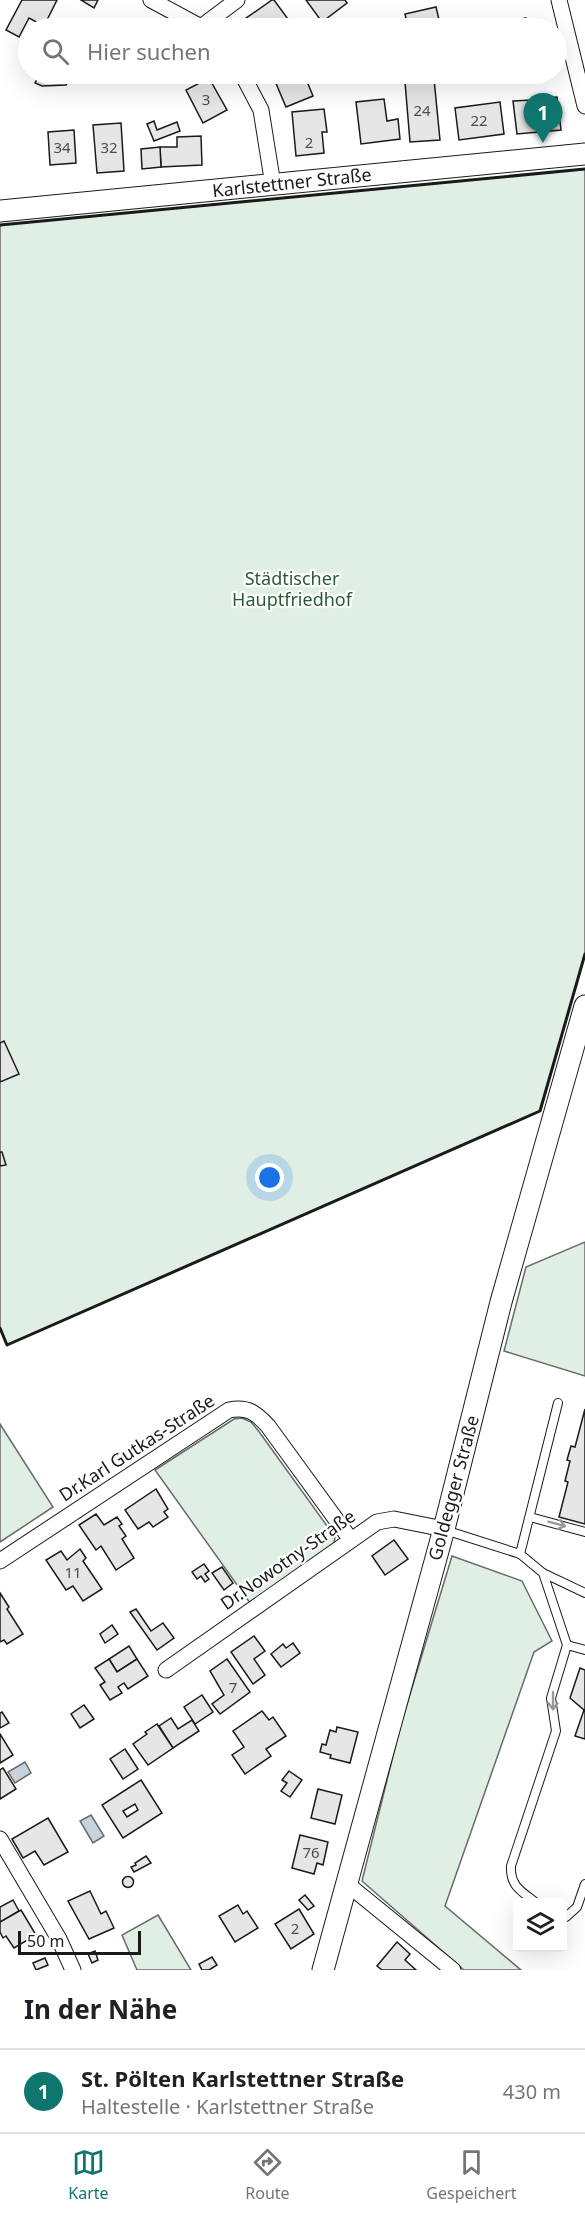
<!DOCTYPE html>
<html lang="de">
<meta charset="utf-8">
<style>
:root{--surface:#fff;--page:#f2f2f2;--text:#202124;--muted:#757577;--line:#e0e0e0;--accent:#0f766e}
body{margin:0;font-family:"Noto Sans",sans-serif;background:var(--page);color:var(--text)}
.controls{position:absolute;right:18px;bottom:18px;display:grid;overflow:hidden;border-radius:6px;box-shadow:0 6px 24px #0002}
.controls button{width:54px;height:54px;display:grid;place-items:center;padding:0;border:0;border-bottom:2px solid var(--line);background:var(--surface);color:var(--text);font:30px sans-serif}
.scale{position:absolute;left:18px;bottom:15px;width:123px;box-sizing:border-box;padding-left:6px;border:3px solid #1a1a1a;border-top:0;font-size:16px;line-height:21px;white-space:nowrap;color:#1a1a1a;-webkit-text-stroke:4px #fff;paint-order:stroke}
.you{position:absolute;left:270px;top:1178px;width:21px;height:21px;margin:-15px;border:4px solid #fff;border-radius:50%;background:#1a73e8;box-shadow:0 0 0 9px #1a73e833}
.badge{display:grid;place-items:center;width:39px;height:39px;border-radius:50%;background:var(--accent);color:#fff;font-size:20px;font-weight:700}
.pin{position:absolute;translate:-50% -50px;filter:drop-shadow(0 2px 3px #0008)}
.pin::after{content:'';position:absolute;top:32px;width:21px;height:18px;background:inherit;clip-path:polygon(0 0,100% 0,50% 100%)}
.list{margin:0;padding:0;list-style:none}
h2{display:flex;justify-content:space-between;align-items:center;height:78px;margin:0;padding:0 24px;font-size:26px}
h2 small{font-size:20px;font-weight:400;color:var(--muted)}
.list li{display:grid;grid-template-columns:39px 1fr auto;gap:18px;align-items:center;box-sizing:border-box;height:84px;padding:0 24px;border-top:2px solid var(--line)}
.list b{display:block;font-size:22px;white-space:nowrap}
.list p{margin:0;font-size:20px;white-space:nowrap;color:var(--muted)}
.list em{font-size:20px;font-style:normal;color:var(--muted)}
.icon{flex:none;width:33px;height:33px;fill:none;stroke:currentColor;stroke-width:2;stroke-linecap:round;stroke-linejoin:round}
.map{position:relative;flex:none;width:585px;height:1970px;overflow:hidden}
.search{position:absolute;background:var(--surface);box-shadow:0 6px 24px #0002;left:18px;right:18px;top:18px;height:66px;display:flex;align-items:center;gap:15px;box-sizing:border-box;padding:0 21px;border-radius:33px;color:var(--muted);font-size:22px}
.sheet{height:162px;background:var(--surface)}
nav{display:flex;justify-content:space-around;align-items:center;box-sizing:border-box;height:84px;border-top:2px solid var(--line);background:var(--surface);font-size:16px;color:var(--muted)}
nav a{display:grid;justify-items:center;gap:3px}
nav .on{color:var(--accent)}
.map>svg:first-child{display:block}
</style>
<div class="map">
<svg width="585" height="1970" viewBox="0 0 585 1970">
<rect width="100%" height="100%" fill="#fff"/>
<g fill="#e0efe3" stroke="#6a6a6a" stroke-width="1.5">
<polygon points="585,169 585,954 540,1111 7,1345 0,1328 0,225"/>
<polygon points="585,1242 585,1376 504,1351 526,1267"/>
<polygon points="242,1418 251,1422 260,1433 335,1537 334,1543 250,1603 155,1470 234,1419"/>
<polygon points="0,1424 53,1507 0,1542"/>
<polygon points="452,1556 522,1581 552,1641 534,1652 445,1906 521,1970 464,1970 362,1881 401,1724"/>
<polygon points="158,1915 191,1970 137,1970 122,1935"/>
</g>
<g fill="#c6d2dc" stroke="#6a6a6a" stroke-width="1.5">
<polygon points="25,1762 31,1773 15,1783 8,1772"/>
<polygon points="91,1815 104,1836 93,1843 80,1821"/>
</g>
<g fill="#e6e6e6" stroke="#1a1a1a" stroke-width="1.5" fill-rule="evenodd">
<polygon points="22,0 57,0 44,26 29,18 19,37 6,30"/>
<polygon points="81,0 98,0 94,8"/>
<polygon points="272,0 274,0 288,19 275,28 243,28 239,23"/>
<polygon points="306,0 345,0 347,3 322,22"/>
<polygon points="436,7 441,28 408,28 405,14"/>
<polygon points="526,18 528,28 504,28 503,23"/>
<polygon points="113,19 132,28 109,28"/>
<polygon points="40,74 72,74 66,85 42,86 35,83"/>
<polygon points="79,74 96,74 91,83 78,75"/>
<polygon points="99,74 123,74 118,83"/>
<polygon points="160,74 181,74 174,83"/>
<polygon points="272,74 304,74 313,96 286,107"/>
<polygon points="209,78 227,110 203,123 186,90"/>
<polygon points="434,79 440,140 410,142 405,82"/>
<polygon points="557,97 561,130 517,134 513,101 532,100 533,111 540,110 539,99"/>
<polygon points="384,99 387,121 398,119 400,139 361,144 356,102"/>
<polygon points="500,102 504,134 459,140 455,108"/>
<polygon points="324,109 327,132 322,132 324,153 296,156 292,112"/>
<polygon points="154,121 157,130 177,122 180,131 154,141 147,124"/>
<polygon points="121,123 124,171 97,173 93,125"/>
<polygon points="74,130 76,163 50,165 48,132"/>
<polygon points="201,136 202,165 161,167 160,147 177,147 177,137"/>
<polygon points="160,147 161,167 142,169 141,149"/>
<polygon points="4,1041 19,1074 0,1082 0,1043"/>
<polygon points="0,1152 2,1152 6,1165 0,1166"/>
<polygon points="585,1409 585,1524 559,1517 568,1482 565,1481 570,1461 567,1460 571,1446 575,1447"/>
<polygon points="156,1489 168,1509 164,1512 168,1517 153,1527 149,1522 138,1529 125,1510"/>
<polygon points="96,1514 104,1525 117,1517 122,1524 119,1526 126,1536 122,1539 134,1558 116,1570 101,1546 96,1550 79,1525"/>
<polygon points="394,1540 408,1559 385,1575 372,1556"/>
<polygon points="80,1549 86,1558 83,1561 102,1589 83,1601 73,1586 66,1590 46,1560 61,1551 67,1560"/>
<polygon points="204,1564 209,1571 205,1574 209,1579 205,1582 201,1576 197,1579 192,1572"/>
<polygon points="222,1567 233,1583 224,1590 212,1573"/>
<polygon points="0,1593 9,1607 7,1609 23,1634 7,1644 4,1640 0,1642"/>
<polygon points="136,1609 151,1631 163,1623 174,1638 157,1650 130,1612"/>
<polygon points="112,1625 118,1634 105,1643 100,1634"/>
<polygon points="254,1636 265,1651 254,1659 265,1675 253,1684 231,1652"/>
<polygon points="293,1643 300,1653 281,1667 271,1654 283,1644 286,1648"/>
<polygon points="129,1646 137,1659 117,1672 109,1659"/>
<polygon points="109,1659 117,1672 137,1659 148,1676 128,1689 124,1683 118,1687 122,1693 110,1700 100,1685 105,1682 95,1668"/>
<polygon points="227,1659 250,1692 220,1714 212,1704 224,1695 210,1671"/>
<polygon points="580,1668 585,1670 585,1739 575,1736 584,1710 570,1698"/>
<polygon points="202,1695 213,1712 195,1724 184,1707"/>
<polygon points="84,1705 94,1719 80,1728 71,1714"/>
<polygon points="262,1711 269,1720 273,1717 286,1736 266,1749 271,1756 245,1774 232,1755 244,1747 233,1731"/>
<polygon points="2,1712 9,1723 0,1728 0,1713"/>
<polygon points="171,1718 178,1729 192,1720 199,1731 173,1748 159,1726"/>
<polygon points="157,1724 173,1748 148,1765 133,1744 147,1734 145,1732"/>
<polygon points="337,1727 358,1732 350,1763 330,1758 331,1755 320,1752 322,1744 326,1745 330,1730 336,1732"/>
<polygon points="0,1734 13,1755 0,1763"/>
<polygon points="125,1749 138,1769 123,1779 110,1759"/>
<polygon points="3,1768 16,1789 0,1799 0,1770"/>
<polygon points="289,1771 302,1780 290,1797 281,1791 287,1783 282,1780"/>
<path d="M141,1780L162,1813L123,1838L102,1805ZM135,1804L138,1810L127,1817L123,1811Z"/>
<polygon points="318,1789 342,1795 335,1824 311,1818"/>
<polygon points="48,1818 68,1852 44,1865 35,1851 23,1858 12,1839"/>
<polygon points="300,1835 328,1842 323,1865 317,1863 314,1874 292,1868"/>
<polygon points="146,1856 151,1863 134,1872 131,1867 136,1865 135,1863"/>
<circle cx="128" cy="1882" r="5.5"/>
<polygon points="90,1891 101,1914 106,1911 114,1928 89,1939 68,1901"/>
<polygon points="305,1895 314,1906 308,1910 299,1900"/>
<polygon points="13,1900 19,1911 0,1922 0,1907"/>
<polygon points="238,1905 243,1914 247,1911 258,1928 235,1942 219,1916"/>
<polygon points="299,1909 314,1934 291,1949 275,1924"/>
<polygon points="21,1910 36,1935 14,1948 6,1936 3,1938 0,1932 0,1922"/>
<polygon points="397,1942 410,1954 405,1960 416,1970 382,1970 377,1966"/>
<polygon points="95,1951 98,1960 92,1963 88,1954"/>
<polygon points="212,1957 217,1965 209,1970 202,1970 199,1964"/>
<polygon points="45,1958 48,1965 36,1970 33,1963"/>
</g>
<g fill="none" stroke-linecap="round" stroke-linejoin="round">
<g stroke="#1a1a1a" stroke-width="10">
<g id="lane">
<polyline points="530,1517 585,1532"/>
<path d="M445,1530L520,1554L543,1573L567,1645L551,1698L556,1731L511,1866C510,1886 521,1891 535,1902"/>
<polyline points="520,1554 558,1403"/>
<polyline points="543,1573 585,1593"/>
<polyline points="567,1645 585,1650"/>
<polyline points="562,1917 566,1917 577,1907 585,1884"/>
</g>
</g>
<g stroke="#1a1a1a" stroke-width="17">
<g id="street">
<polyline points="151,0 203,28"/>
<polyline points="559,0 585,106"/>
<polyline points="201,27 237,0"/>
<polyline points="242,74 261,110 273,185"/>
<path d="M0,1561L229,1410C248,1406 256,1413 268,1426L351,1540"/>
<polyline points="166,1670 377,1522 394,1519 444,1529"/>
<polyline points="0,1839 59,1939 73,1970"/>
<polyline points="346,1883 453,1970"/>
</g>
</g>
<g stroke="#1a1a1a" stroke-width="23">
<g id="secondary">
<polyline points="0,211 585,154"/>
<polyline points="323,1970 444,1529 501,1302 585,1006"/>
</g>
</g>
<use href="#lane" stroke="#fff" stroke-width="8"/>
<use href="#street" stroke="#fff" stroke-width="15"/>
<use href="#secondary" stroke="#fff" stroke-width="21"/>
<g stroke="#1a1a1a" stroke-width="3">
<polyline points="0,225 585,169"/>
<polyline points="0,1328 7,1345 540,1111 585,954"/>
</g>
</g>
<defs><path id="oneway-shaft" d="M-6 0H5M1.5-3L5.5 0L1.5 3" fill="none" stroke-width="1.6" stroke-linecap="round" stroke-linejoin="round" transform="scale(1.5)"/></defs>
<g stroke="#989898">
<use href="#oneway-shaft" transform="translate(557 1524) rotate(15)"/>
<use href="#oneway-shaft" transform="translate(553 1701) rotate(90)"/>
</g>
<g text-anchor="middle" stroke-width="4.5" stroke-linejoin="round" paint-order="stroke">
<g font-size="15" fill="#4d4d4d">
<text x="206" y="105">3</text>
<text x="422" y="116">24</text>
<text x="479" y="126">22</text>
<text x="309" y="148">2</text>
<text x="62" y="153">34</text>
<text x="109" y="153">32</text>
<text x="73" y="1578">11</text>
<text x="233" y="1693">7</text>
<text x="311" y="1858">76</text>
<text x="295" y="1934">2</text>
</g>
<g font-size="18" fill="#1a1a1a" stroke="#fff">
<text transform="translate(292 183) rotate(-6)" y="6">Karlstettner Straße</text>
<text transform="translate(137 1448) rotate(-33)" y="6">Dr.Karl Gutkas-Straße</text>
<text transform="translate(454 1488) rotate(-75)" y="6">Goldegger Straße</text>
<text transform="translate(288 1560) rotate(-35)" y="6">Dr.Nowotny-Straße</text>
</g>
<g font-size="18" fill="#2b5a34" stroke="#fff">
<text x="292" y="585">Städtischer<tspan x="292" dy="21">Hauptfriedhof</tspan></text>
</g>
</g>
</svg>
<div class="controls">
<button><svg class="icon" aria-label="layers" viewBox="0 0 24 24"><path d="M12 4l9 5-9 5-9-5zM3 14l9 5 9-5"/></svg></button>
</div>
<div class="scale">50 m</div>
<div class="you"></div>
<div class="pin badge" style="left:543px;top:143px">1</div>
<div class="search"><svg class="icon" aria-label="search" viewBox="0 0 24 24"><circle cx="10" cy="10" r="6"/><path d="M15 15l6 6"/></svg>Hier suchen</div>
</div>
<section class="sheet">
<h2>In der Nähe<small></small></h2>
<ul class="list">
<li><span class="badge">1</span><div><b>St. Pölten Karlstettner Straße</b><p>Haltestelle · Karlstettner Straße</p></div><em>430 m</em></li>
</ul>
</section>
<nav>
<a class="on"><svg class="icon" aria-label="map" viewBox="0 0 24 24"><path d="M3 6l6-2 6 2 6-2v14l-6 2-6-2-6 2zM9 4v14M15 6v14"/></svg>Karte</a>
<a><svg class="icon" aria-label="directions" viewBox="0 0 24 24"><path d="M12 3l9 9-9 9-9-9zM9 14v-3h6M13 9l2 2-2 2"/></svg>Route</a>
<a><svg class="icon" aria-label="saved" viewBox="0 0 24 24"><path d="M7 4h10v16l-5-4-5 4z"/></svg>Gespeichert</a>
</nav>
